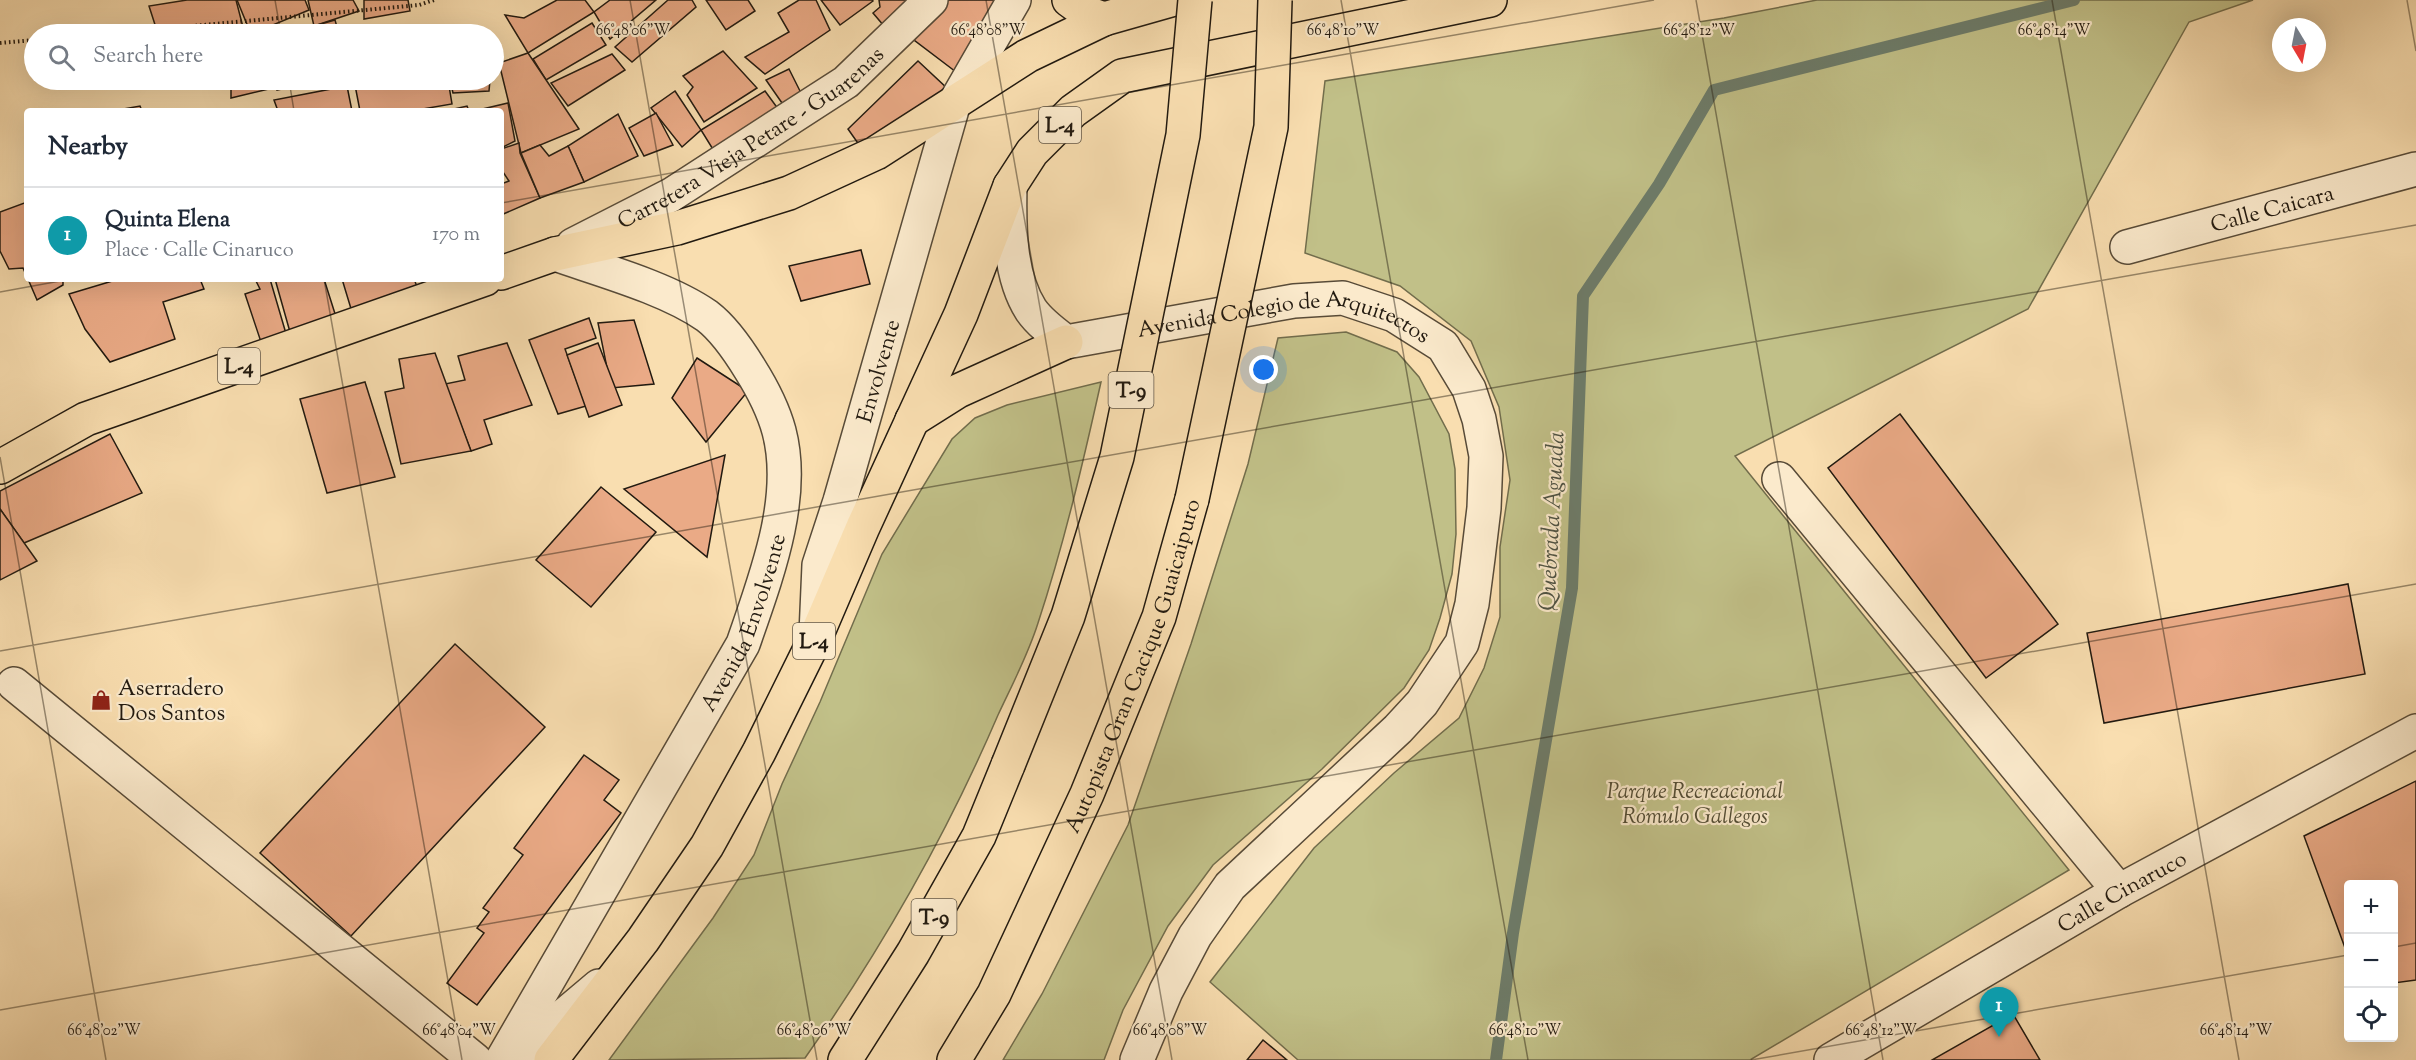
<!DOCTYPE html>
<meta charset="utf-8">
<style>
:root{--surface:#fff;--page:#f2f2f3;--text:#1f2937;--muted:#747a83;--line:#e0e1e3;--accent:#b45309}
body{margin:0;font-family:"Sorts Mill Goudy",serif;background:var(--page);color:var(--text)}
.controls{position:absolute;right:18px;bottom:18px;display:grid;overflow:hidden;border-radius:6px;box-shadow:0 6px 24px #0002}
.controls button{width:54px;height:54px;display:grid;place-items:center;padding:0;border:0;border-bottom:2px solid var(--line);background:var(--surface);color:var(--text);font:30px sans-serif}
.compass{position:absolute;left:2272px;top:18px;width:54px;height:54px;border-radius:50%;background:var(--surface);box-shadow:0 6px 24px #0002;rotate:170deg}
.you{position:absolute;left:1264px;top:370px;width:21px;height:21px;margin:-15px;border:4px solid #fff;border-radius:50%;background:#1a73e8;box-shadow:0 0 0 9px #1a73e833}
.badge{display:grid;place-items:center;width:39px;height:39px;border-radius:50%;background:var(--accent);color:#fff;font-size:20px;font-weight:700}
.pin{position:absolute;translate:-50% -50px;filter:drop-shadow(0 2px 3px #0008)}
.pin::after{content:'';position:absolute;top:32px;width:21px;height:18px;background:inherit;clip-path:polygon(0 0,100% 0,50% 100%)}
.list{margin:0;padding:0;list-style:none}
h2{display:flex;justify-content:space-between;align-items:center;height:78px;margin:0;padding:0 24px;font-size:26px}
h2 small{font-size:20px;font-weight:400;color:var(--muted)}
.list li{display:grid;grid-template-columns:39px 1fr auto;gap:18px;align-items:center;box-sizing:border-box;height:96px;padding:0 24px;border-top:2px solid var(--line)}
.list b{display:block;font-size:22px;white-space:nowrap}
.list p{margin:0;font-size:20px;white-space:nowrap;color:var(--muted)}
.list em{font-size:20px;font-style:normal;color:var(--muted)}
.icon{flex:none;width:33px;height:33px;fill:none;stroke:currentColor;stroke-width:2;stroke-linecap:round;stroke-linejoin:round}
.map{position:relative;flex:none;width:2416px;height:1060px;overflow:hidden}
.search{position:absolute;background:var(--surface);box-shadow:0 6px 24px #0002;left:24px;top:24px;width:480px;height:66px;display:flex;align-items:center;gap:15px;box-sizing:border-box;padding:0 21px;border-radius:33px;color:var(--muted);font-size:22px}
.panel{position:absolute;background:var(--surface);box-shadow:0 6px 24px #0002;left:24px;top:108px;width:480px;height:174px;border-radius:6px}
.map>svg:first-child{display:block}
</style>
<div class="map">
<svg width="2416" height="1060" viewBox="0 0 2416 1060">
<rect width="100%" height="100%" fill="#f9deb0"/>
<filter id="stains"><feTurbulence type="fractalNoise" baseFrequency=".00333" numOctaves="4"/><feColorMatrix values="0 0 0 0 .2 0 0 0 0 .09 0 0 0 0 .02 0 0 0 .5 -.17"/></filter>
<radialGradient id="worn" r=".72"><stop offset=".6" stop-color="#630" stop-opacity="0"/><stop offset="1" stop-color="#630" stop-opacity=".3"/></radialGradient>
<g fill="#c1c088" stroke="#726d4c" stroke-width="1.5">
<polygon points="1817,0 2253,0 2189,22 2028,309 1735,456 2069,870 1750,1060 1298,1060 1210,982 1314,848 1394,773 1459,718 1484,668 1500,617 1500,547 1510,480 1499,407 1471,341 1400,286 1305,253 1325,81 1724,18"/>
<polygon points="1346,332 1397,352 1419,377 1449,434 1455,469 1456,534 1452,574 1440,618 1429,650 1404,688 1322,769 1213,865 1168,926 1123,1010 1104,1060 1003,1060 1042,994 1128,825 1191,644 1248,464 1278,338"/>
<path d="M1101,382C1083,463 1064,544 1038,623C1028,655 1012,685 998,715C946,836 881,950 805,1058L609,1060L713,918L754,855L782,784L820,702L882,554L952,439L975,418L1007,405Z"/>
</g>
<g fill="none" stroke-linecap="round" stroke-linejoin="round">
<polyline stroke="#6d7c6a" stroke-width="12" points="1496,1060 1513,933 1572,588 1583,296 1659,184 1714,90 2074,0"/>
</g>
<g fill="#eaaa86" stroke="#221a10" stroke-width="1.5">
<polygon points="187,0 236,0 244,31 228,34 158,34 149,6"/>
<polygon points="237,0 305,0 309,10 251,34"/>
<polygon points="308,0 353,0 359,11 314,26"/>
<polygon points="364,0 408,0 410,11 364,19"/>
<polygon points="557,0 585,0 594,12 528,53 505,15 524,18"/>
<polygon points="610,0 656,0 610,39 594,12"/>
<polygon points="668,0 692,0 696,7 632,62 615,47"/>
<polygon points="706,0 748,0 755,11 726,30"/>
<polygon points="799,0 816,0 830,30 765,74 745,57 789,32 778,13"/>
<polygon points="821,0 872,0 873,1 840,25"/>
<polygon points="879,0 916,0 890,33 873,13 880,7"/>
<polygon points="943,0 1004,0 960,75 914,40"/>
<polygon points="335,20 339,34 286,34"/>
<polygon points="592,23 606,45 546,80 533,59"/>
<polygon points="723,51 757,88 704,122 687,95 693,87 683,76"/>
<polygon points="528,53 579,129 521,153 499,63"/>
<polygon points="612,54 625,70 568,106 551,83"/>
<polygon points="918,61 950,91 862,149 848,129"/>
<polygon points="789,69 802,95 782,103 766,80"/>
<polygon points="231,80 268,80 273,88 231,98"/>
<polygon points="274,80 322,80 277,90"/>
<polygon points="354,80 448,80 452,104 411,111 360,111"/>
<polygon points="450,80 490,80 489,91 453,93"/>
<polygon points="347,86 352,111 278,111 274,100"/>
<polygon points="675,91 701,130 682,147 651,108"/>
<polygon points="765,91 784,117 714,151 701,130"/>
<polygon points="508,103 515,141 501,148 501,111 474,111"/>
<polygon points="140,106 142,111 112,111"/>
<polygon points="467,106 469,111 445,111"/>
<polygon points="656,113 673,145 644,156 629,128"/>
<polygon points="618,114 638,156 584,182 568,146"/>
<polygon points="519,143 520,153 540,198 501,215 501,184 509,181 501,169 501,149"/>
<polygon points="540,145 549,156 568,146 584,182 540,198 521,153"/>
<polygon points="27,202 27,277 23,268 9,269 0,251 0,212"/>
<polygon points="861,250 870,284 801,301 789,266"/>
<polygon points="28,279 63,279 63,285 37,300"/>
<polygon points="119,279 200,279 204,289 163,302 175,339 110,362 85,329 69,294"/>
<polygon points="255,279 270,279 287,337 261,342 245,294 260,289"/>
<polygon points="275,279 324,279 337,320 290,332"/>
<polygon points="342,279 414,279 418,289 352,312"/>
<polygon points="589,318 596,338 565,349 586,406 558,414 529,340"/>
<polygon points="634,320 654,384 611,388 598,323"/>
<polygon points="507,343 532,405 484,420 492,444 471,451 445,384 465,380 458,356"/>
<polygon points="598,343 622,405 589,417 567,355"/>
<polygon points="435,353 471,451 401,464 385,392 404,388 399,359"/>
<polygon points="697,358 748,391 706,442 672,398"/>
<polygon points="365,382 395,477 327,493 300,399"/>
<polygon points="1900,414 2058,624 1986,678 1828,468"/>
<polygon points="110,434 142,493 24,543 0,509 0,491"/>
<polygon points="725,455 707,557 624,489"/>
<polygon points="601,487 656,532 591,607 536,560"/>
<polygon points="0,509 37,561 0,580"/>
<polygon points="2348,584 2365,674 2104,723 2087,633"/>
<polygon points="455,644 545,727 351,936 260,853"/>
<polygon points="584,755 619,780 604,800 621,813 477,1005 447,983 484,933 477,928 489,912 483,908 523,855 514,848"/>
<polygon points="2416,781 2416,980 2394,983 2394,884 2348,884 2348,956 2304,836"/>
<polygon points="2013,1014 2040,1060 1932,1060"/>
<polygon points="1263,1040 1287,1060 1247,1060"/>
</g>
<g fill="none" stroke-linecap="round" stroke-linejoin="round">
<g stroke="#584b38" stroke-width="36">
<g id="minor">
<path id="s1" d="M1010,186C1009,225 1009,276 1031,310C1040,323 1054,333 1066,342L1294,301L1343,298L1394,315L1443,346L1469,389L1479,419L1486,456L1484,508L1478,558L1472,604L1462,643L1422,703L1398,729L1230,886L1195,936L1166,991L1137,1060"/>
<path id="s2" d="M573,245L671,195L846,82L931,0"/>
<path id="s3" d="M2127,247L2416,169"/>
<polyline points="1779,479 2119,891"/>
<path id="s4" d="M816,634L819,565L840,501L953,106L1014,0"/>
<polyline points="14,684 475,1060"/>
<path id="s5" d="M502,1060L743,644C765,580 797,499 779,431C773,409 762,388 750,369C739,351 724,329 707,316C667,288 601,270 555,254"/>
<polyline points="511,1060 599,986"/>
<path id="s6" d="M1831,1060L2119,891L2416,731"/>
</g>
</g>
<g stroke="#221a10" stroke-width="36">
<g id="major">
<polyline points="1069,0 1087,13 1104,19"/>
<polyline points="501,273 555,254 677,228 789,193 876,153 1027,56 1104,19 1171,0"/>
<polyline points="912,420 958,391 1066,342"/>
<polyline points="0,467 86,419 485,279"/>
<polyline points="551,1060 643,940 707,846 759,752 815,639 863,527 961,314 1010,186 1032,152 1073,111 1122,76 1490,0"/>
</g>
</g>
<g stroke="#221a10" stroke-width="36">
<g id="highway">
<polyline points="845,1060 913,953 979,836 1008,765"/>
<path id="s7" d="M954,1060L994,994L1087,794L1159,617L1192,499"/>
</g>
</g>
<g stroke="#221a10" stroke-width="4" stroke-dasharray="1.5 3" stroke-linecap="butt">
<polyline points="106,34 419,5 434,0"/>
<polyline points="0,43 34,40"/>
</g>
<use href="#minor" stroke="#fbeacc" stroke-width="33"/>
<use href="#major" stroke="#f9deb0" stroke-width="33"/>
<use href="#highway" stroke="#f9deb0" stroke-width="33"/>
<g stroke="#221a10" stroke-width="36" stroke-linecap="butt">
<g id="highway-bridge">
<polyline points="1192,499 1271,127 1275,0"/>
<polyline points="1008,765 1068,616 1117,457 1183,135 1195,0"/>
</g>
</g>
<use href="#highway-bridge" stroke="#f9deb0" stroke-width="33"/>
</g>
<path fill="none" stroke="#221a10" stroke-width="1.5" stroke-opacity="0.45" d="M275,0L281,34M630,0L817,1060M986,0L1172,1060M1341,0L1528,1060M1696,0L1883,1060M2052,0L2239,1060M2407,0L2416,51M289,80L294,111M501,203L1654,0M324,279L462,1060M0,292L71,279M0,457L106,1060M0,651L2416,225M2394,947L2416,943M0,1010L2416,584M1751,1060L2348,955"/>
<defs>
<g id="shop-bare" transform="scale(1.62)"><path d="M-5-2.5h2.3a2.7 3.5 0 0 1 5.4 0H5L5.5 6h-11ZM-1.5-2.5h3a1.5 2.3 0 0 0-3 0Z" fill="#8f2418" stroke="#fbeacc" stroke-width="2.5" paint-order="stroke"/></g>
</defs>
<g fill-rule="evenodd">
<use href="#shop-bare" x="101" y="700"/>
</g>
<g text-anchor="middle" stroke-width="4.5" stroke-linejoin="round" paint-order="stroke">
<g fill="#fbeacc" stroke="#635848" stroke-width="1.5">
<rect x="1039" y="107" width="42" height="36" rx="4.5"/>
<rect x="218" y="348" width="42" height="36" rx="4.5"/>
<rect x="1108.5" y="372" width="45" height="36" rx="4.5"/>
<rect x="793" y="623" width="42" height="36" rx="4.5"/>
<rect x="911.5" y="899" width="45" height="36" rx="4.5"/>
</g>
<g font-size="21" font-weight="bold" fill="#221a10">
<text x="1060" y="132">L-4</text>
<text x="239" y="373">L-4</text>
<text x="1131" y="397">T-9</text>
<text x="814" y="648">L-4</text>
<text x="934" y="924">T-9</text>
</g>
<g font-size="22" fill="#221a10" stroke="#fbeacc">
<text dy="8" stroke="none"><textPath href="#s2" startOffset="208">Carretera Vieja Petare - Guarenas</textPath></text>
<text dy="8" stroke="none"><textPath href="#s3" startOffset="150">Calle Caicara</textPath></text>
<text dy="8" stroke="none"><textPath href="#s1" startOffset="399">Avenida Colegio de Arquitectos</textPath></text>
<text dy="8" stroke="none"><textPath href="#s4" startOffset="272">Envolvente</textPath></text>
<text dy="8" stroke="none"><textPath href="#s5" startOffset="501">Avenida Envolvente</textPath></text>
<text dy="8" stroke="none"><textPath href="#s7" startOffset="434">Autopista Gran Cacique Guaicaipuro</textPath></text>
<text dy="8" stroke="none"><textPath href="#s6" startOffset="336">Calle Cinaruco</textPath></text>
</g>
<g font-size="22" fill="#221a10" stroke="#fbeacc" text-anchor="start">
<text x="118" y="695">Aserradero<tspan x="118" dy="25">Dos Santos</tspan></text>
</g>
<g font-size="22" font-style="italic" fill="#524c34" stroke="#fbeacc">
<text x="1695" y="798">Parque Recreacional<tspan x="1695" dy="25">Rómulo Gallegos</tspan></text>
</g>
<g font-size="24" font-style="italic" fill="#4e5344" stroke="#fbeacc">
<text transform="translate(1551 521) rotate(-87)" y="8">Quebrada Aguada</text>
</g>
</g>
<g font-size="15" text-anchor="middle" fill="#221a10" stroke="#fbeacc" stroke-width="4.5" stroke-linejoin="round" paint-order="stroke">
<text x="633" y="35">66°48'06"W</text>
<text x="988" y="35">66°48'08"W</text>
<text x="1343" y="35">66°48'10"W</text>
<text x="1699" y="35">66°48'12"W</text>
<text x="2054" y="35">66°48'14"W</text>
<text x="104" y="1035">66°48'02"W</text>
<text x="459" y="1035">66°48'04"W</text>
<text x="814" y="1035">66°48'06"W</text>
<text x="1170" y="1035">66°48'08"W</text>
<text x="1525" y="1035">66°48'10"W</text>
<text x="1881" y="1035">66°48'12"W</text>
<text x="2236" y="1035">66°48'14"W</text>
</g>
<rect width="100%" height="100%" filter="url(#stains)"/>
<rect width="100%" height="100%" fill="url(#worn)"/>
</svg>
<div class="controls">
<button>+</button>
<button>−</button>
<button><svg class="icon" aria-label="locate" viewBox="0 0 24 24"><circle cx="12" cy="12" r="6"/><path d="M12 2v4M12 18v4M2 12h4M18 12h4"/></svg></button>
</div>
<svg class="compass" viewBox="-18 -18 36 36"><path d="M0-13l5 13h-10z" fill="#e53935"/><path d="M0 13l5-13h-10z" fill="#747a83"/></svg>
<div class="you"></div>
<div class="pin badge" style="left:1999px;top:1037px;background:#0f9aa8">1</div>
<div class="search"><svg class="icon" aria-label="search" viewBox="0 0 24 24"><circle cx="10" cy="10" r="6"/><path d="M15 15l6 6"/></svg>Search here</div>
<section class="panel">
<h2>Nearby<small></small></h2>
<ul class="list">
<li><span class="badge" style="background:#0f9aa8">1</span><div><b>Quinta Elena</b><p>Place · Calle Cinaruco</p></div><em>170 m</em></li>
</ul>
</section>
</div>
